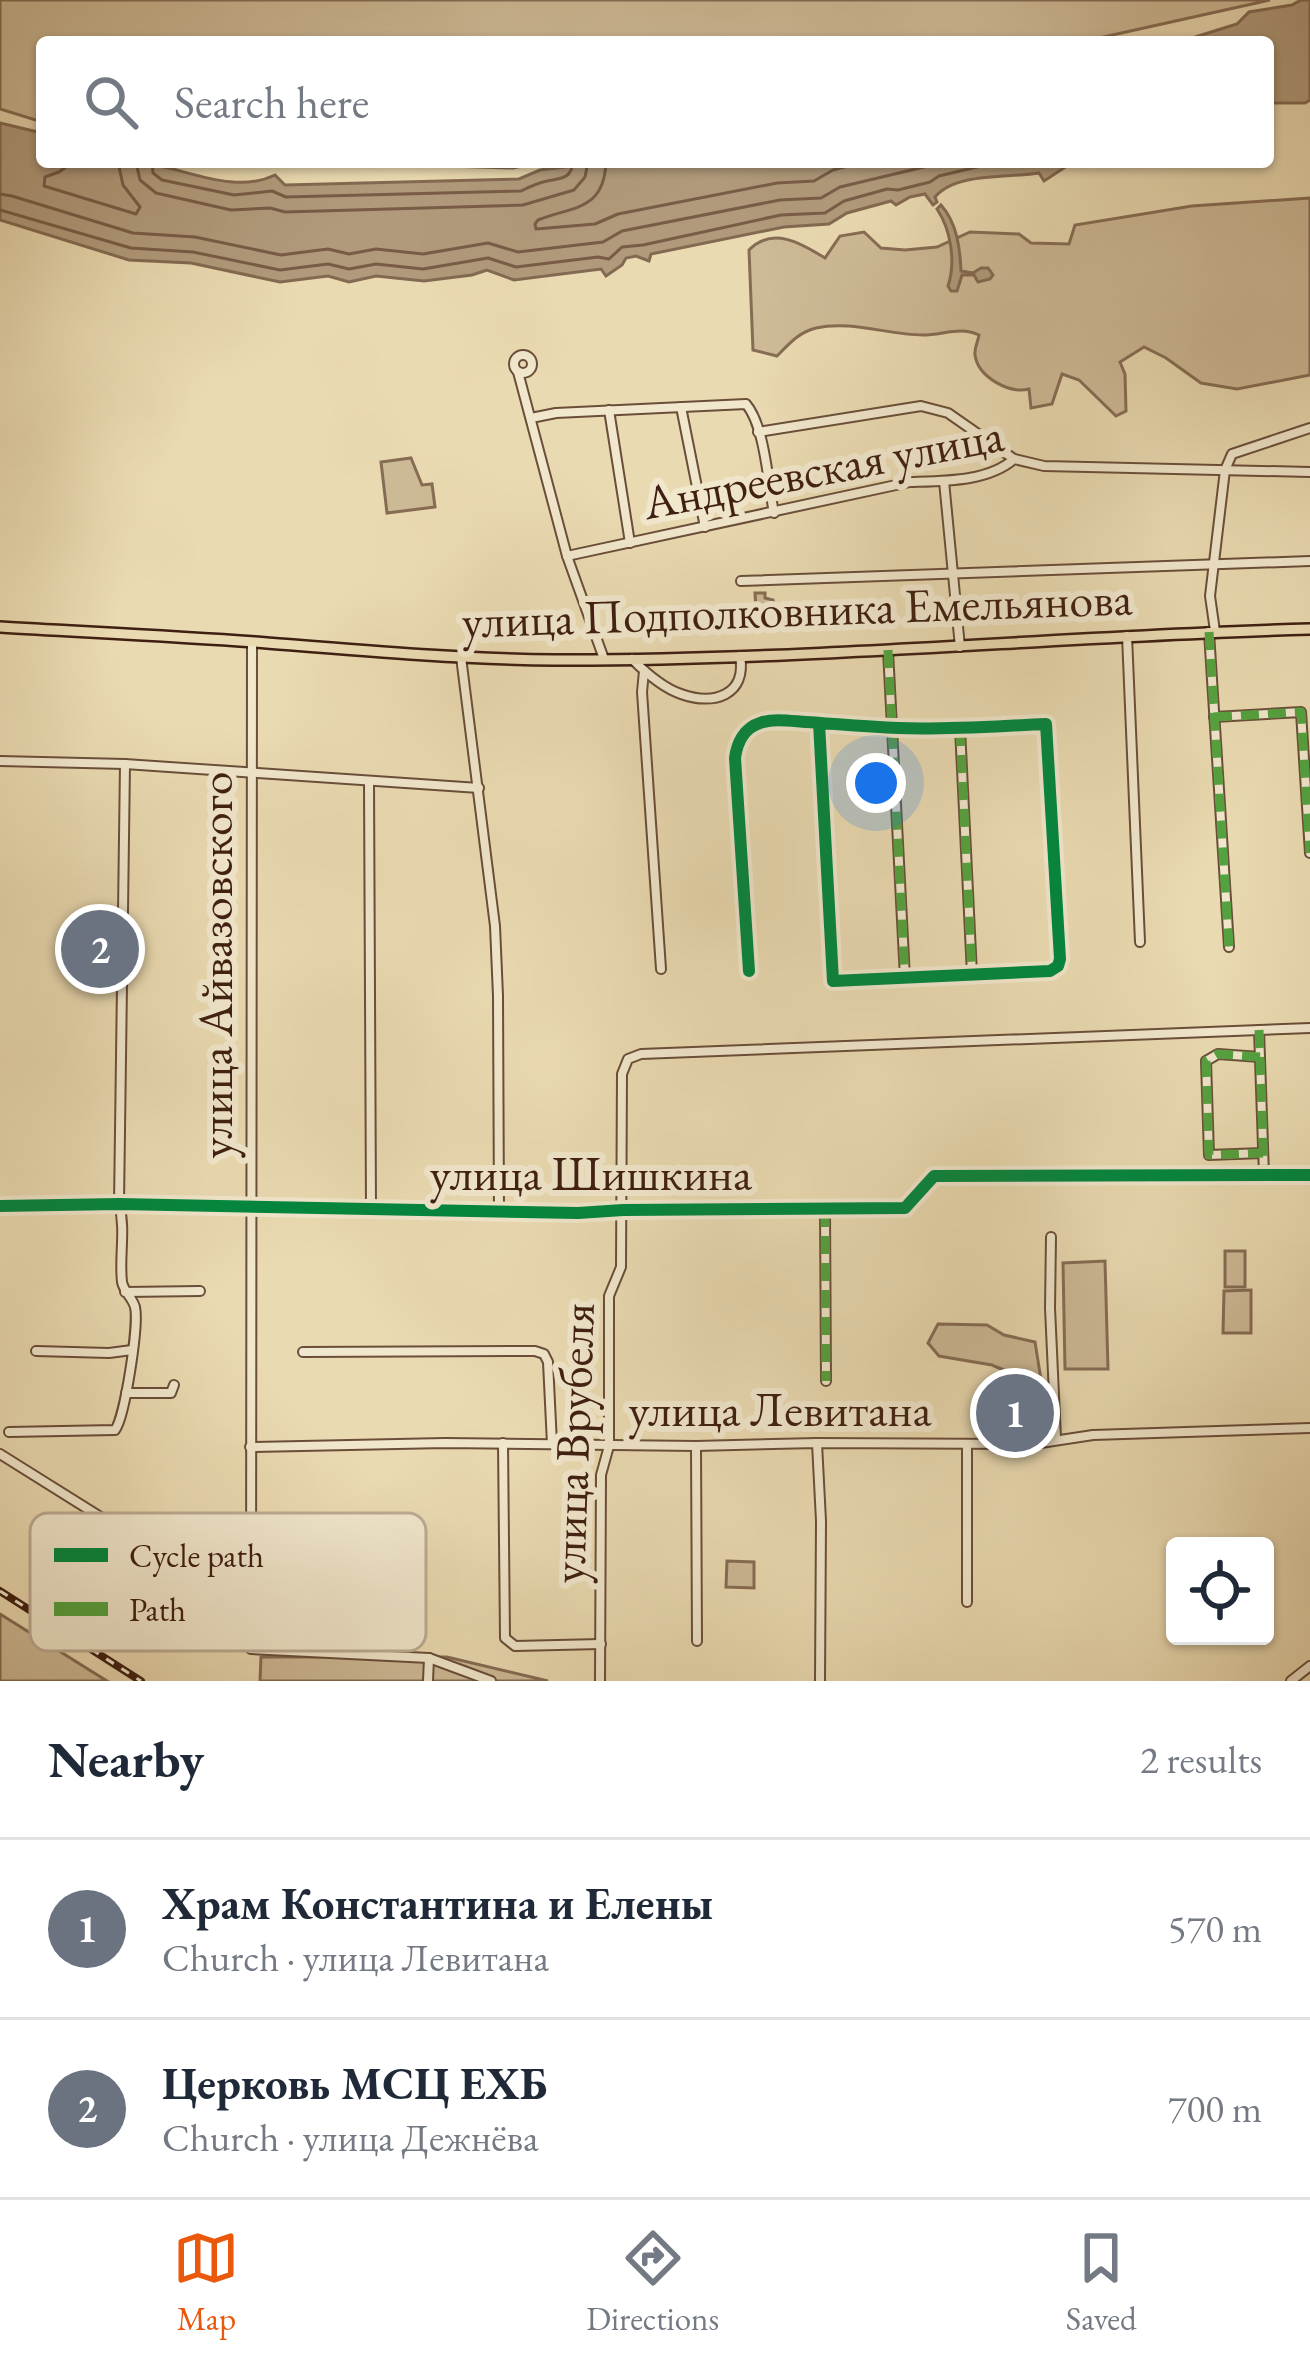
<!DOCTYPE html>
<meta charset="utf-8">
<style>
:root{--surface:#fff;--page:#f2f2f3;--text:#1f2937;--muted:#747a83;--line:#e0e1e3;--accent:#ea580c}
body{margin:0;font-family:"EB Garamond",serif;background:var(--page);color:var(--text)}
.controls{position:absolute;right:36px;bottom:36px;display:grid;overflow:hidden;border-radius:12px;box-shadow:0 3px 9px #0004}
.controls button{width:108px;height:108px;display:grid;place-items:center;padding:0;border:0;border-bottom:3px solid var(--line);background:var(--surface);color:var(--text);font:60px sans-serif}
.you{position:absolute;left:876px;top:783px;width:42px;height:42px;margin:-30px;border:9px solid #fff;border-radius:50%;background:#1a73e8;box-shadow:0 0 0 18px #1a73e833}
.badge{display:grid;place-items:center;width:78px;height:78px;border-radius:50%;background:var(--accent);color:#fff;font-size:39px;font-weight:700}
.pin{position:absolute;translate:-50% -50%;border:6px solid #fff;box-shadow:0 3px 12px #0006}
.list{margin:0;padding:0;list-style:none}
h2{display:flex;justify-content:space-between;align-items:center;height:156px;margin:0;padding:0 48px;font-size:51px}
h2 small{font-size:39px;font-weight:400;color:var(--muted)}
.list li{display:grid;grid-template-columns:78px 1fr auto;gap:36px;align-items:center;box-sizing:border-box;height:180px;padding:0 48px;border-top:3px solid var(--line)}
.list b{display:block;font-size:45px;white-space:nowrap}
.list p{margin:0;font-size:39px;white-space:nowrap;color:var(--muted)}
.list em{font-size:39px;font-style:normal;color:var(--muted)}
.icon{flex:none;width:66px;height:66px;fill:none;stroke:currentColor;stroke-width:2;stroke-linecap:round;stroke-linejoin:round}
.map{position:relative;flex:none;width:1310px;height:1681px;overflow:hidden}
.search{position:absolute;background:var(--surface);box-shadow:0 3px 9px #0004;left:36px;right:36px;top:36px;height:132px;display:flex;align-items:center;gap:30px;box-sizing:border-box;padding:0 42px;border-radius:12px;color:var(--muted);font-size:45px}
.sheet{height:516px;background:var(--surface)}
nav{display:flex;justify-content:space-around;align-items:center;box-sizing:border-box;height:168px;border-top:3px solid var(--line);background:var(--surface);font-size:33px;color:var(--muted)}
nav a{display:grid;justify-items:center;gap:6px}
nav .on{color:var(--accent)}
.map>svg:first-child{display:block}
</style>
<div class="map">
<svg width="1310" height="1681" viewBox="0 0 1310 1681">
<rect width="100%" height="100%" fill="#eadab1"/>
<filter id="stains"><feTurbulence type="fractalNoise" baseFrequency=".00167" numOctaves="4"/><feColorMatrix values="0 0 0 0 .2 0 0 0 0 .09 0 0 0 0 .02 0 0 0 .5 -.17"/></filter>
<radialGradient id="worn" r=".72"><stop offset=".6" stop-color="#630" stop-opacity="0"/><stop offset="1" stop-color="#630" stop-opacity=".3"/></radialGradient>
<g fill="#cdba96" stroke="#866c54" stroke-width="3">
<polygon points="0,0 1270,0 1081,42 42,42 42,122 0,109"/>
<polygon points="327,162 542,162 513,168"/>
<path d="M1310,198V375L1237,389L1201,383L1166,358L1144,347L1120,362L1125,374L1126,411L1116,416L1079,380L1062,374L1052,404L1031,408L1029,389C1009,394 978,377 975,355C974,348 978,342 979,335C960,326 943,335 923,335C888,335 851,320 816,328C799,332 789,344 777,356L753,350L749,250C772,226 801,243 825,258L840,236L864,232L881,248L905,250L937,247L970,232L1019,234L1031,243L1069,244L1075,225L1192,206Z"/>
<polygon points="411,458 422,485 432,484 435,507 387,513 381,462"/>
<polygon points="755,593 765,593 765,598 773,600 775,606 780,607 780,624 757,625"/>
<rect x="1225" y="1251" width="20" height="36"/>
<polygon points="1105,1261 1108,1369 1065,1369 1063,1263"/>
<polygon points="1251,1290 1251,1333 1223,1333 1224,1291"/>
<polygon points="938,1324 987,1325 1004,1335 1035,1342 1042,1386 1019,1387 1013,1374 992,1365 939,1356 928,1343"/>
<polygon points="727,1561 754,1562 754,1588 726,1587"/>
<polygon points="0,1614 107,1681 0,1681"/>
<polygon points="261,1657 447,1657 548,1681 260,1681"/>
</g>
<g fill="#b09a7b" stroke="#836951" stroke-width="3">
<polygon points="1301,0 1310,0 1310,100 1305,103 1268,103 1268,42 1179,42 1237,24 1249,12 1292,5"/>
<path d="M0,123L42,133V162C73,162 106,159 137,162C182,166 232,196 275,175L285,185L519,179L540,170L606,162H1073L1044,181L1039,173C1009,178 956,172 935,197L937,202L933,205L925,194L910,197L896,205L891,201L847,213L829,224L784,227L651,254L649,261L636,256L626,258L622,265L606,276L601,269L514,280L487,270L472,275L424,281L376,276L349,282L328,276L280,282L191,263L129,260L0,220Z"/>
<path d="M941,205C957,223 960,248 961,271L973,273L981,268H988L993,275L990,279L978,282L974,275H962L957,291H951L948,286C956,262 951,230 937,209Z"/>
</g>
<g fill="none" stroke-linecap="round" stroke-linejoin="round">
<g stroke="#785c46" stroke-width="3">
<polyline points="73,162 59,172 45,177 44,186 136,214 140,207 123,185 118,162"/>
<polyline points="136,162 140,180 156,193 231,210 270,208 285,212 523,205 574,190 585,177 588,162"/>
<path d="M152,162L153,173L162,180L234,195L272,191L286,197L521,191C529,187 538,183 547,181C562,178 571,179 573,162"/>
<path d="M606,162C604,211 573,206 538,220L535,224L536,229L595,224L618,214L777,183L814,181L833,170L863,162"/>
<polyline points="0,194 12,196 133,233 195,237 281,255 328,249 349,254 376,249 423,254 488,243 518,252 603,242 622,231 780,200 821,198 840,187 924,167 933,162"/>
<polyline points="0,210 131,248 193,252 280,270 328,264 349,269 376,264 423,269 488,258 516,267 598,257 609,259 622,247 643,245 781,215 825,213 844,201 887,189 898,190 930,182 939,176 981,166 1001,162 1033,162"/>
</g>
<g stroke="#6a4e39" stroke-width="12">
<g id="minor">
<circle cx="523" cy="364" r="9"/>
<polyline points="518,372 567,556 604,659"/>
<polyline points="681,407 705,527"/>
<polyline points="609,410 630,543"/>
<path d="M531,418L556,413L746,404C765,426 768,484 774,513"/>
<polyline points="758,432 921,406 948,413 1014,459"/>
<polyline points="944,481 960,647"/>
<path d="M567,556L910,482C943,481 988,482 1014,459L1044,466L1310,472"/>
<polyline points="741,581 1310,561"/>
<polyline points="1215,631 1210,596 1225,470 1232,454 1310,428"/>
<polyline points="1209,632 1229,947"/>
<polyline points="1127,636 1140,942"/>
<polyline points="252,642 251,1649 429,1658 491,1681"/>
<polyline points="888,650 905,978"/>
<polyline points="461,657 495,926 498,996 499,1211"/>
<path d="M632,659C645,672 663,688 681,694C714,706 747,695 740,656"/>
<polyline points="644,671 642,692 661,969"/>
<polyline points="1214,717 1301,712 1310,853"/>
<polyline points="960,728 972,974"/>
<polyline points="0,761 125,764 479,788"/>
<polyline points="369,782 371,1208"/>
<path d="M749,971L735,758C737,743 744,728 760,723C773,718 791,721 806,722C836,724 867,727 898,728C947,730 997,726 1046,724L1060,959L1058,966L1050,971L833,981L819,723"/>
<polyline points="1259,1030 1264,1175"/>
<polyline points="1260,1057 1218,1054 1206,1061 1209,1155 1263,1153"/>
<polyline points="0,1206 119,1204 578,1213 623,1210 905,1208 934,1176 1310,1175"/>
<polyline points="825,1209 826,1381"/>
<polyline points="1051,1237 1050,1308 1056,1439"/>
<polyline points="125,1292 200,1291"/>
<polyline points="36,1351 109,1353 132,1350"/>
<polyline points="303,1352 535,1351 544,1354 548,1362 552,1444"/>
<polyline points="126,1393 171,1393 174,1385"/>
<path d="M9,1432L115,1430C125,1417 139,1325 135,1307C132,1297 124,1292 122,1282C119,1256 126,1230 119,1204L125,764"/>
<polyline points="503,1443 505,1638 515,1646 601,1644"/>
<polyline points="817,1443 821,1521 820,1681"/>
<polyline points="696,1446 697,1641"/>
<polyline points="250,1447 445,1443 696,1446 817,1443 1034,1444 1093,1435 1310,1428"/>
<polyline points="0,1454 238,1603 251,1606"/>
<polyline points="967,1602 967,1444"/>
<polyline points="428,1681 429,1658"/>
<polyline points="600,1681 601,1475 609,1446 609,1296 621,1267 622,1074 628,1059 641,1054 1310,1028"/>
<polyline points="1291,1681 1310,1666"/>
</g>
</g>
<g stroke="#3f1f11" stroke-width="14">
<path id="major" d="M0,627C85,632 170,636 255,642C355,650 454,659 555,660C807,661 1058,636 1310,629"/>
</g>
<use href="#minor" stroke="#f1e7cc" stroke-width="8"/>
<use href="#major" stroke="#eadab1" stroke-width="9"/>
<g stroke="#3f1f11" stroke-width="8">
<polyline id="rail" points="0,1591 141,1681"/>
</g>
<use href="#rail" stroke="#f1e7cc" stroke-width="3" stroke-dasharray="9" stroke-linecap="butt"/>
<g stroke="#54a23f" stroke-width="9" stroke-dasharray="18 9" stroke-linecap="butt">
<polyline points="1209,632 1229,947"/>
<polyline points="888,650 905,978"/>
<polyline points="1214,717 1301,712 1310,853"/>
<polyline points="960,728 972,974"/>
<polyline points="1259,1030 1264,1168"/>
<polyline points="1260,1057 1218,1054 1206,1061 1209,1155 1263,1153"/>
<polyline points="825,1209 826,1381"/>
</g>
<g stroke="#f1e7cc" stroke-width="20">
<g id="cycleway">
<path d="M749,971L735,758C737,743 744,728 760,723C773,718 791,721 806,722C836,724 867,727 898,728C947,730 997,726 1046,724L1060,959L1058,966L1050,971L833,981L819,723"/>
<polyline points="0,1206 119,1204 578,1213 623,1210 905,1208 934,1176 1310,1175"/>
</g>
</g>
<use href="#cycleway" stroke="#00873e" stroke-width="12"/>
</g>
<g text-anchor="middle" stroke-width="12" stroke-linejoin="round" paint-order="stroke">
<g font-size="48" fill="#3f1f11" stroke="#f1e7cc">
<text transform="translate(823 468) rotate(-11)" y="17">Андреевская улица</text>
<text transform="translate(797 609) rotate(-2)" y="17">улица Подполковника Емельянова</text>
<text transform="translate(215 965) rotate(-90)" y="17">улица Айвазовского</text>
<text x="591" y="1190">улица Шишкина</text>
<text x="780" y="1426">улица Левитана</text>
<text transform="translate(572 1443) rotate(-88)" y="17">улица Врубеля</text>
</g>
</g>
<rect x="30" y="1513" width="396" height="138" rx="18" fill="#f1e7cc" stroke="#bcab94" stroke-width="3"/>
<rect x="54" y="1548" width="54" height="14" fill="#00873e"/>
<rect x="54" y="1602" width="54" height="14" fill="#54a23f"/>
<g font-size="33" fill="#3f1f11">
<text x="129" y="1567">Cycle path</text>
<text x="129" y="1621">Path</text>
</g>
<rect width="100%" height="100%" filter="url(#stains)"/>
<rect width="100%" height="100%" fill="url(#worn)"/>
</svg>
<div class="controls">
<button><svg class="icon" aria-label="locate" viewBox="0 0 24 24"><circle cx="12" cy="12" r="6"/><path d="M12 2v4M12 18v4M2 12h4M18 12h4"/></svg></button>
</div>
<div class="you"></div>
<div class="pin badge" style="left:1015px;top:1413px;background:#6b7280">1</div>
<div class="pin badge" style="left:100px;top:949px;background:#6b7280">2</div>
<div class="search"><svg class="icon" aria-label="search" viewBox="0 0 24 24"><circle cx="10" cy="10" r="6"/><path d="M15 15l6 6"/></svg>Search here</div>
</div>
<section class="sheet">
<h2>Nearby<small>2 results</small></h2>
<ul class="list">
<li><span class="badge" style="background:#6b7280">1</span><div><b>Храм Константина и Елены</b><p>Church · улица Левитана</p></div><em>570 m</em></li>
<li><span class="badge" style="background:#6b7280">2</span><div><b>Церковь МСЦ ЕХБ</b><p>Church · улица Дежнёва</p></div><em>700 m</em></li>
</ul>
</section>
<nav>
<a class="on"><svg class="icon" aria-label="map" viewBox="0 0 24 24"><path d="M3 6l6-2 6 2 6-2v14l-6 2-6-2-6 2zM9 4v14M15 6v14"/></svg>Map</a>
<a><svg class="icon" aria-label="directions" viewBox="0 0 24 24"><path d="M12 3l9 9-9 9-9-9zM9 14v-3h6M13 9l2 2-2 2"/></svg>Directions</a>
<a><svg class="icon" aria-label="saved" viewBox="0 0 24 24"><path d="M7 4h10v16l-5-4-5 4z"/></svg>Saved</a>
</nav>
